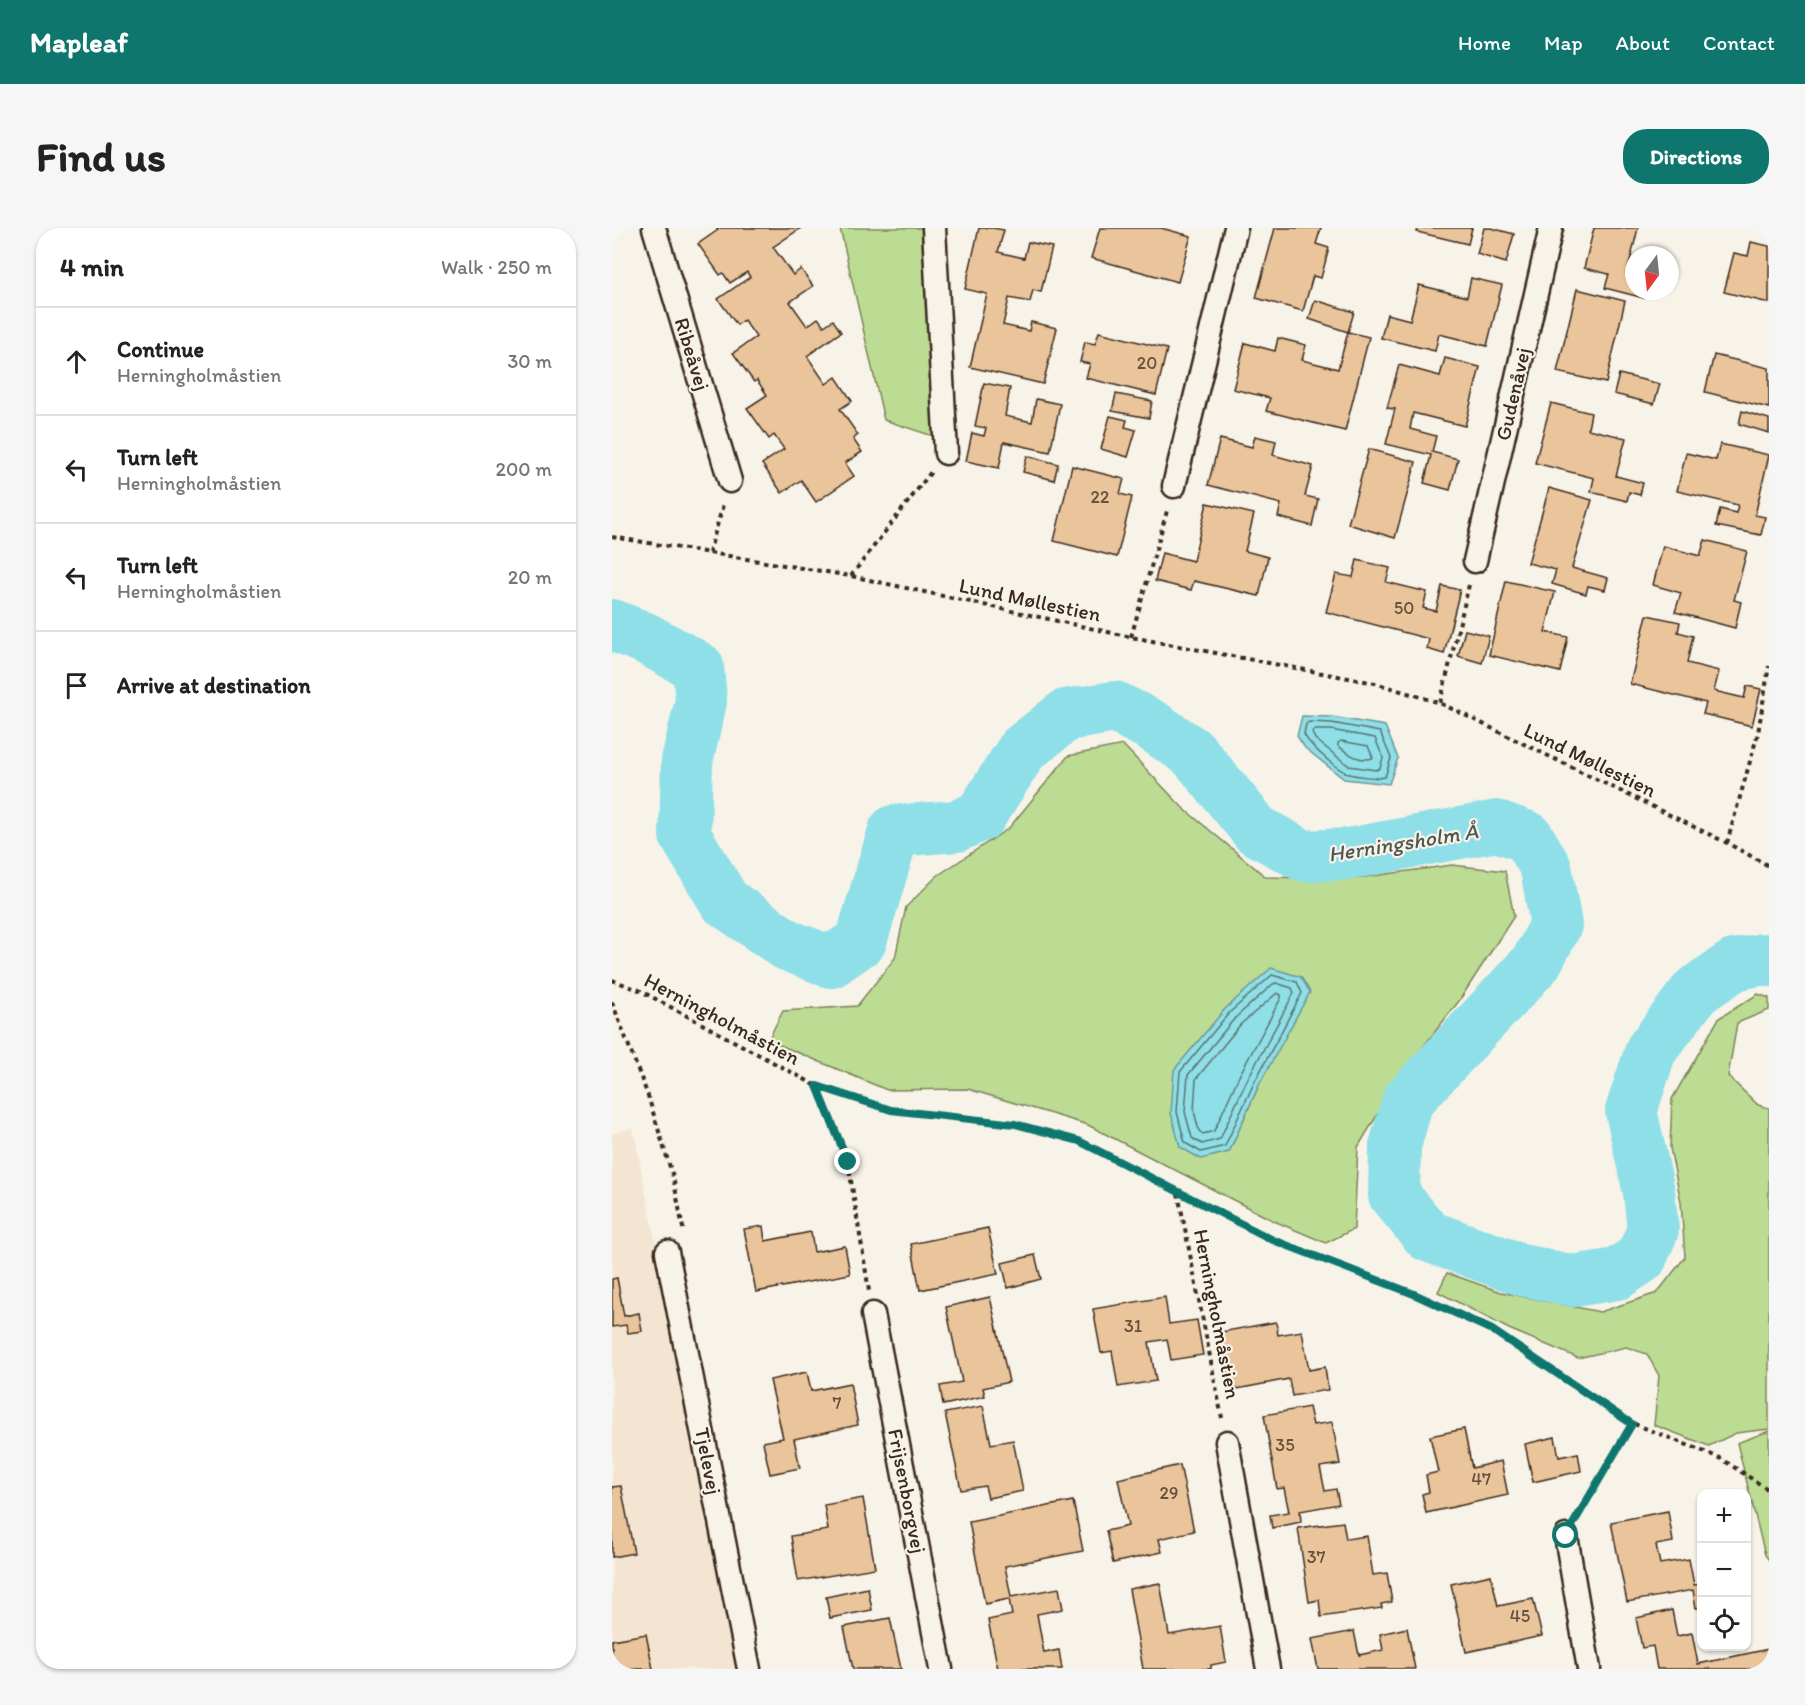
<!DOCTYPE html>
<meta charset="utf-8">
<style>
:root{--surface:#fff;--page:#f6f6f6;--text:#222;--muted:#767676;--line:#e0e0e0;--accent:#0f766e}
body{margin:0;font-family:Itim,sans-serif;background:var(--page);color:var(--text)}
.controls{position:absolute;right:18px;bottom:18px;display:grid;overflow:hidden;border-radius:12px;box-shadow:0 2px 4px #0004}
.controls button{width:54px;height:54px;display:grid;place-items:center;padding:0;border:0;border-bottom:2px solid var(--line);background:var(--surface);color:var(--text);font:30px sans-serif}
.compass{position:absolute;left:1013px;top:18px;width:54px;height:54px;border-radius:50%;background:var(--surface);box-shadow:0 2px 4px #0004;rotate:195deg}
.stop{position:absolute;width:18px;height:18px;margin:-14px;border:4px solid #0f766e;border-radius:50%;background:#fff}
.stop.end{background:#0f766e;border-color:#fff;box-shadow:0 2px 6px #0008}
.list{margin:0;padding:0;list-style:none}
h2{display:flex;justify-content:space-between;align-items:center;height:78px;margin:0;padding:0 24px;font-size:26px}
h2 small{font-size:20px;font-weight:400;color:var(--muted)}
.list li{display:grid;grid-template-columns:39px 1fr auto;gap:18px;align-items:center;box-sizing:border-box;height:108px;padding:0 24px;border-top:2px solid var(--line)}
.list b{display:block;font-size:22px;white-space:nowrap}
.list p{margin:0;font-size:20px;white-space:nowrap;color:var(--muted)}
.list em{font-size:20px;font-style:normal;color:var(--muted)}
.icon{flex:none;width:33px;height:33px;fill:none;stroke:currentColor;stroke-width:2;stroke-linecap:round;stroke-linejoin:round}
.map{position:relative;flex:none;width:1157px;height:1441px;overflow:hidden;border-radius:24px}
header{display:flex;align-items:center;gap:36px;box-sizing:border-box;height:84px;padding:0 30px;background:var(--accent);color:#fff}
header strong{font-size:28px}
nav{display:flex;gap:33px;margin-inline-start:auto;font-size:21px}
.intro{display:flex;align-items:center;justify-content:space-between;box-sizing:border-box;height:144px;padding:0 36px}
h1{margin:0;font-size:42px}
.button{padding:15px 27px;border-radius:24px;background:var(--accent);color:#fff;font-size:21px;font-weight:700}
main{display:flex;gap:36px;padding:0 36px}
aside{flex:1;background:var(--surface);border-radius:24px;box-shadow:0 2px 4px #0004}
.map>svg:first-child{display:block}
</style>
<header>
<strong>Mapleaf</strong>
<nav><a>Home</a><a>Map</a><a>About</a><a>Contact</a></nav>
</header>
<div class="intro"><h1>Find us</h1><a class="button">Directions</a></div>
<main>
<aside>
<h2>4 min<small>Walk · 250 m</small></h2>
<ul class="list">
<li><svg class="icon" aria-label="ahead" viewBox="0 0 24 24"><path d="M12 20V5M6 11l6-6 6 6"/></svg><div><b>Continue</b><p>Herningholmåstien</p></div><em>30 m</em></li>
<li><svg class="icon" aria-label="left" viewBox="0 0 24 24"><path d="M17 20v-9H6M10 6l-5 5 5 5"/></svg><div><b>Turn left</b><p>Herningholmåstien</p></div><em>200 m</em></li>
<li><svg class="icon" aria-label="left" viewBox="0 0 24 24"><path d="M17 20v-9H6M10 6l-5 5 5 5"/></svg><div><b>Turn left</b><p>Herningholmåstien</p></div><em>20 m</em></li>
<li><svg class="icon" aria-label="arrive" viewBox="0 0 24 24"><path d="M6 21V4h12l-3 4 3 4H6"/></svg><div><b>Arrive at destination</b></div></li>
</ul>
</aside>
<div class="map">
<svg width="1157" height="1441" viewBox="0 0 1157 1441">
<rect width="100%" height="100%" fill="#f7f3e8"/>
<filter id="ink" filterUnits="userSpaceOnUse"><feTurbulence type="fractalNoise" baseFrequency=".0167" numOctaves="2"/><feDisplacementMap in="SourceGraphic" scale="12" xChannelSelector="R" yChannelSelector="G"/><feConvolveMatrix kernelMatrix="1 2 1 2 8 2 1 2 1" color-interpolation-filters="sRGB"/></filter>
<g filter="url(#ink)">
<polygon fill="#f3e5d1" points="21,900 128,1441 0,1441 0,906"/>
<g fill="#bcdc94" stroke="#7c8359" stroke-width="1.5" fill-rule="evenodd">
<polygon points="228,0 315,0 324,209 272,192"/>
<path d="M511,517L571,580L654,649L739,651L840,637L893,643L902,688L847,773L789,847L746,919L742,1001L714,1015L662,993L476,897L356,861L275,862L156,812L171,783L245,778L283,730L294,679L325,648L397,600L456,528ZM647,857L617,924L568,919Z"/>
<polygon points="1146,766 1157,770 1157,782 1125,795 1116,848 1146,877 1157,880 1157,1201 1124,1205 1097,1218 1042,1197 1047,1148 1035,1126 1014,1119 966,1130 897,1101 826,1064 835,1045 889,1064 988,1084 1045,1065 1073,1029 1069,974 1058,920 1060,871 1107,790"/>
<polygon points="1157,1203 1157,1332 1153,1327 1125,1215"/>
</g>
<g fill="#8edfe7" stroke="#6d9797" stroke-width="1.5">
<polygon points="690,488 720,489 773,498 786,530 777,556 732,551 693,520 685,508"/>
<polygon points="659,740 689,749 698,764 647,857 617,924 589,931 568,919 559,885 562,842 613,781"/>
</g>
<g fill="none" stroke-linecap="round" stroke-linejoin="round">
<g stroke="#5c726e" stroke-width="1.5">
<path d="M697,494L720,495L768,504L779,530L773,549C765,551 743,548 735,545C724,541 696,516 692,506L694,496Z"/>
<polygon points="703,502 719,502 763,510 771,530 768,540 764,542 737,538 703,511 700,505"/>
<path d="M729,513L756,518L761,530C747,534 737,526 726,518V515Z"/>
<polygon points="660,747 685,754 690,765 642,855 613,918 589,924 573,915 565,884 568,844 617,785"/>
<polygon points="664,755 680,760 682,765 635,852 608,911 590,916 580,910 573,884 576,847 623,790 661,756"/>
<polygon points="665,765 669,767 669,770 627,848 602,903 591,906 587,903 582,883 584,851 629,796"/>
</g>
<polyline stroke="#8edfe7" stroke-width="52" points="0,397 33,410 86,439 89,473 75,533 73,607 113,674 175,717 219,734 249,713 282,603 345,598 368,588 411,521 454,487 503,479 539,497 581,525 644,602 692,628 736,626 885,598 916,609 934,640 944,697 924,735 796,872 783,918 782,967 816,1008 910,1042 962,1053 1005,1046 1029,1030 1041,1002 1037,964 1019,883 1039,822 1084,763 1122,737 1151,731 1157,733"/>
</g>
<g fill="#eac49a" stroke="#3b2a1e" stroke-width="1.5">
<polygon points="104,0 189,0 161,19 181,47 189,41 201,58 178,74 195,98 206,90 212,98 221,92 229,104 195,128 214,156 224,149 240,173 228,181 246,207 241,211 250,224 233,235 242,248 204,274 189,252 170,265 150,236 172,221 162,207 157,211 135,180 155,167 145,152 142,154 121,125 144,109 132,92 125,97 106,71 138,49 135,44 118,55 111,45 108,47 86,16 106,2"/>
<polygon points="367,0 381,0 392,2 386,24 412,30 416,14 440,19 429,64 421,62 418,74 397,70 391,97 417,103 419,94 445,100 431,156 358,139 375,66 353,61"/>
<polygon points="488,0 549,0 579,8 566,54 479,30"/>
<polygon points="663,0 709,0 704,16 717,20 709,50 701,48 691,83 644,70"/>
<polygon points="806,0 860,0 856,16 805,4"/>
<polygon points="872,0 879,0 902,6 894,35 865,26"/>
<polygon points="982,0 1026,0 1015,46 1022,48 1022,63 1033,63 1032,70 993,60 997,46 972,40"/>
<polygon points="1139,14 1157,18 1157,75 1112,64 1122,25 1136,28"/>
<polygon points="859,50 890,57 875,118 827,106 823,123 769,110 775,86 798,92 807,57 855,69"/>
<polygon points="965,61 1013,73 994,155 945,144"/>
<polygon points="703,72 742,84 736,104 697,91"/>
<polygon points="487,104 555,121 544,167 474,150 478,136 468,134 473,114 483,116"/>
<polygon points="736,104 757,109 733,203 654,183 658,170 621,161 633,115 663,123 666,110 694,117 690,132 726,141"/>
<polygon points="1102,127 1157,140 1157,180 1093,164"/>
<polygon points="833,130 868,139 853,198 801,185 798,201 824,208 820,224 846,231 838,262 812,255 819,227 774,216 783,181 775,180 787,137 828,148"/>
<polygon points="1007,146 1048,156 1042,176 1002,166"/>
<polygon points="372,155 398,160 393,188 420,194 424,171 448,176 438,224 392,214 387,240 354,233 360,205 372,208 374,200 363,198"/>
<polygon points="504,166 540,173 537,190 500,183"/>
<polygon points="939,175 979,185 976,201 1014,210 1004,248 1031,255 1028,267 1017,264 1015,273 979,264 982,250 923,235"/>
<polygon points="1130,183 1157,191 1157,205 1127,196"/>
<polygon points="498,188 515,192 513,199 524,202 516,229 489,221"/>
<polygon points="643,208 664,213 661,227 701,238 693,268 706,271 700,298 666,289 669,276 596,257 608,211 640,219"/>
<polygon points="1108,216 1157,227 1143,287 1153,289 1149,307 1104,298 1108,281 1124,285 1126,277 1065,263 1074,225 1104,232"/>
<polygon points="757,221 804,234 783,310 736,296"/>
<polygon points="415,228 446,236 442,252 411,244"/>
<polygon points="460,238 512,251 508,266 520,269 505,329 442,313"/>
<polygon points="937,260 980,272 960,340 996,350 993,362 976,358 974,366 940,356 944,342 916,335"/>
<polygon points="595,275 642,286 633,323 656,329 647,368 582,353 579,362 543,353 550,325 581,333"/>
<polygon points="1093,312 1135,323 1122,372 1129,374 1123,400 1063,384 1069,365 1041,357 1051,318 1088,328"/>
<polygon points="745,332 778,340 774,354 815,364 811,380 824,383 830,358 848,362 832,426 815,421 817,411 714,384 724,346 741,349"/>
<polygon points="894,353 943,364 933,404 956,409 948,444 877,427"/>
<polygon points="1035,387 1068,394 1066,404 1081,408 1075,435 1107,443 1102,463 1132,470 1135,458 1149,461 1140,498 1091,486 1094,475 1018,456"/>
<polygon points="853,402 877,408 870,435 846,428"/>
<polygon points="151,998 153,1013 199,1004 202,1024 233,1018 238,1046 144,1064 132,1001"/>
<polygon points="376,1000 386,1046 308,1062 299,1016"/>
<polygon points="423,1027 429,1051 396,1060 390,1035"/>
<polygon points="5,1050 12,1088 27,1085 30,1103 16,1105 14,1097 0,1099 0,1051"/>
<polygon points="378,1069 397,1154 371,1160 373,1168 331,1177 328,1158 350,1154 334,1079"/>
<polygon points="553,1069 557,1096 585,1092 591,1127 559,1132 555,1111 537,1114 544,1153 506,1159 500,1123 489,1125 481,1081"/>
<polygon points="664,1094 666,1107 690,1103 697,1142 713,1139 716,1162 680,1168 677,1151 619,1162 609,1104"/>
<polygon points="195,1144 199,1163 238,1155 246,1197 182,1211 188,1240 158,1246 151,1214 171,1210 158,1152"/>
<polygon points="371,1178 379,1216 401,1212 411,1263 376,1270 373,1258 349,1262 333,1185"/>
<polygon points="697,1179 701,1197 720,1194 728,1236 708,1239 713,1263 724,1261 727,1276 688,1283 689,1294 660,1300 658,1287 677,1284 672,1260 665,1261 652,1187"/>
<polygon points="852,1201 860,1240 889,1233 896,1267 814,1285 810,1266 817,1264 814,1247 826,1244 818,1208"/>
<polygon points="943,1209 947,1229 966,1225 969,1243 921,1254 913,1216"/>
<polygon points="568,1237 582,1303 547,1311 550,1324 501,1335 494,1303 516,1298 506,1251"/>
<polygon points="9,1258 22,1325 0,1329 0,1259"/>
<polygon points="251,1270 263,1340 186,1353 179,1308 216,1302 212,1277"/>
<polygon points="461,1273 471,1323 393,1338 399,1369 447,1360 451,1381 425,1386 432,1425 447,1422 450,1441 386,1441 376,1392 400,1387 397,1371 373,1376 357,1294"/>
<polygon points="1056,1283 1061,1314 1044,1317 1048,1336 1077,1331 1082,1357 1090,1356 1090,1379 1084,1380 1081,1362 1015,1374 999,1294"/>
<polygon points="731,1294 734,1311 755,1308 761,1347 775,1345 780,1374 769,1376 770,1380 709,1389 707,1372 697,1374 686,1300"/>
<polygon points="879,1347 886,1378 921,1371 930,1408 854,1424 839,1356"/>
<polygon points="548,1355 557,1407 608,1398 614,1434 599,1437 599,1441 531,1441 517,1361"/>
<polygon points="256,1360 260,1382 218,1390 214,1369"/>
<polygon points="1060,1382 1065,1408 1080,1405 1086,1436 1157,1421 1157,1441 1045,1441 1041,1418 1030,1420 1024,1390"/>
<polygon points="278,1390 289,1441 241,1441 232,1399"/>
<polygon points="795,1400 803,1441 706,1441 700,1411 742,1403 747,1427 771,1422 768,1406"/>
<polygon points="34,1406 41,1441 0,1441 0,1412"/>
</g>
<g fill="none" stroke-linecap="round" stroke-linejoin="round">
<g stroke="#3b2a1e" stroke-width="27">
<g id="minor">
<polyline points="42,0 118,253"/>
<polyline points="322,0 334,225"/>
<polyline points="562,258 624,0"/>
<polyline points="863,333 939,0"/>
<polyline points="55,1024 137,1441"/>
<polyline points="261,1086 329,1441"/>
<polyline points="615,1214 656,1441"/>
<polyline points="954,1308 977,1441"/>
</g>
</g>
<g stroke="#3b2a1e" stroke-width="4" stroke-dasharray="4.5 4.5" stroke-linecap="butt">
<polyline points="0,309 239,348 519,409 763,455 828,475 1115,615 1157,638"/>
<polyline points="97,325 111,277"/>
<polyline points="239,348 319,244"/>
<polyline points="519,409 555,283"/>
<polyline points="828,475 857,357"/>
<polyline points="1115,615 1146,505 1157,438"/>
<polyline points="0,752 27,762 205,858 279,882 403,896 467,913 661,1012 802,1066 880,1102 1020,1195 1108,1230 1157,1262"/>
<polyline points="0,774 36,868 61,949 72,1005"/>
<polyline points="205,859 236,934 257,1063"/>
<polyline points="566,965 610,1190"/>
<polyline points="967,1286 1020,1195"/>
</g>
<use href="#minor" stroke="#f7f3e8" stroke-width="22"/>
</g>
</g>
<g fill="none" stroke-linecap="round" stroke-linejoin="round" filter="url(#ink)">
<polyline stroke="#0f766e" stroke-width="8" points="236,934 205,858 279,882 403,896 467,913 661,1012 802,1066 880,1102 1020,1196 954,1308"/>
</g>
<g text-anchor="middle" stroke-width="4.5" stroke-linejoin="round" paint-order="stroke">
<g font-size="18" fill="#67503d">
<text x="535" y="141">20</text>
<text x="488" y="275">22</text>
<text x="792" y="386">50</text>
<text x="521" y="1104">31</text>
<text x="225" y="1181">7</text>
<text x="673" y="1223">35</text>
<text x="869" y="1257">47</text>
<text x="557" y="1271">29</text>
<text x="704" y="1335">37</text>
<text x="908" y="1394">45</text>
</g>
<g font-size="21" fill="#3b2a1e" stroke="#f7f3e8">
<text transform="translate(80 126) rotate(73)" y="7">Ribeåvej</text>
<text transform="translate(901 166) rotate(-77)" y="7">Gudenåvej</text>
<text transform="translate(418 372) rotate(12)" y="7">Lund Møllestien</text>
<text transform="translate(978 532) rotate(26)" y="7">Lund Møllestien</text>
<text transform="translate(110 791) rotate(28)" y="7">Herningholmåstien</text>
<text transform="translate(605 1086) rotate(79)" y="7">Herningholmåstien</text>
<text transform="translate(96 1233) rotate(79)" y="7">Tjelevej</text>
<text transform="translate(295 1263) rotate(79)" y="7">Frijsenborgvej</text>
</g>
<g font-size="22" font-style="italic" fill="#505750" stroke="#f7f3e8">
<text transform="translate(791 614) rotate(-9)" y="8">Herningsholm Å</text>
</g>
</g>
</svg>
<div class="controls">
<button>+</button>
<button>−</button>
<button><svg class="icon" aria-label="locate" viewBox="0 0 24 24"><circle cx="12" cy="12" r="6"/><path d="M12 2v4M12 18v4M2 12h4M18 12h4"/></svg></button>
</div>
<svg class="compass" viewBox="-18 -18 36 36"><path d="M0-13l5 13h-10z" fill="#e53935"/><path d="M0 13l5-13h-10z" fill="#767676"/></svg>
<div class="stop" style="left:954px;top:1308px"></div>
<div class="stop end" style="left:236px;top:934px"></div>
</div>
</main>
